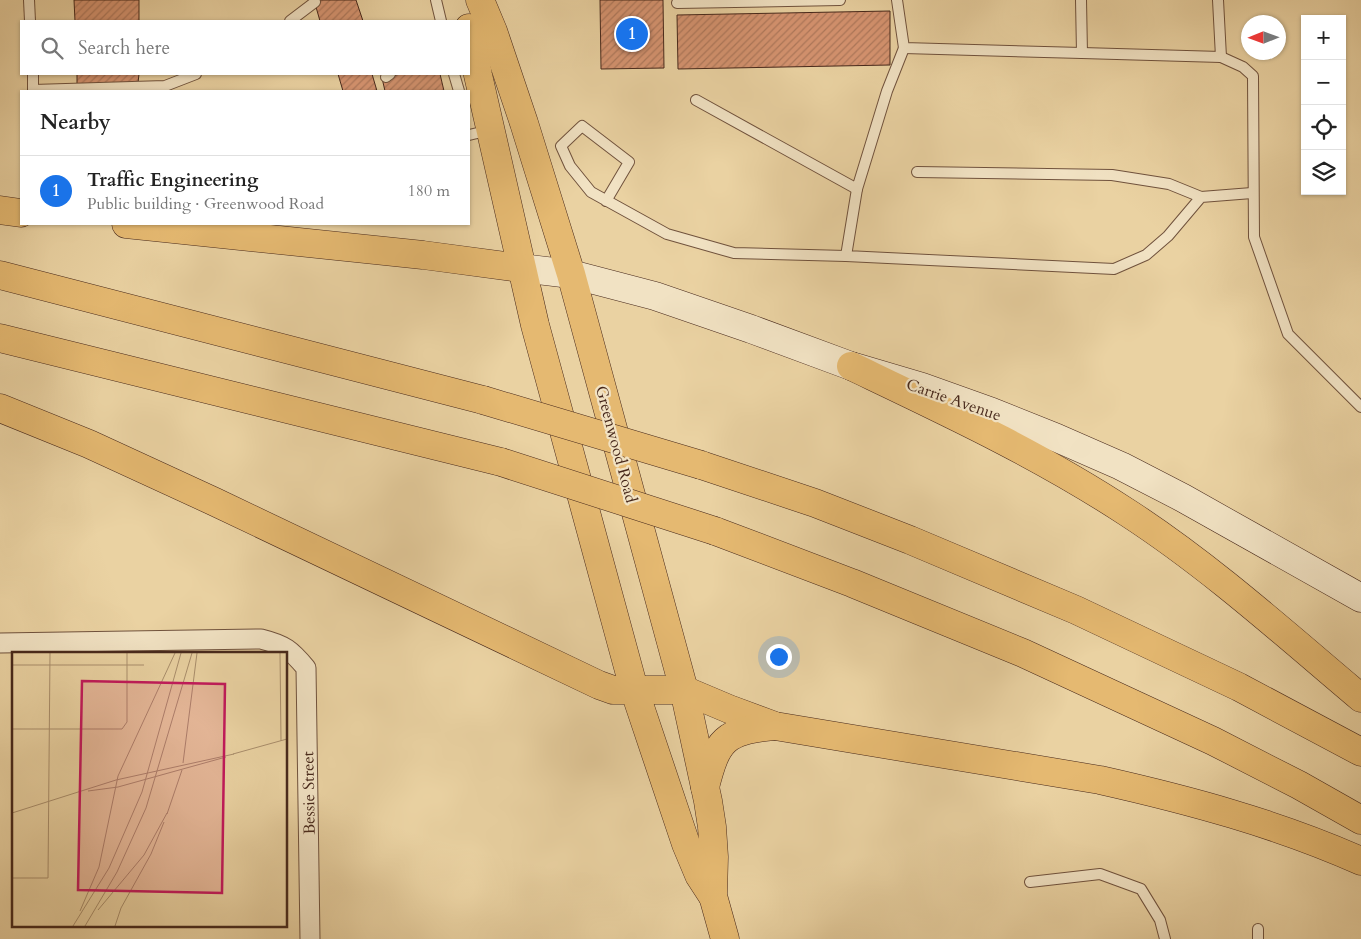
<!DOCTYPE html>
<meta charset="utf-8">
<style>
:root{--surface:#fff;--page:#f6f6f6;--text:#222;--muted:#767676;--line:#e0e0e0;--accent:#1a73e8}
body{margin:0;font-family:Cardo,serif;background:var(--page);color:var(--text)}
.controls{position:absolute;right:15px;top:15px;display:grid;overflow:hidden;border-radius:0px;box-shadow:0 1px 4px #0004}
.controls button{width:45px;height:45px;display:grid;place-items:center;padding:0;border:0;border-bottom:1px solid var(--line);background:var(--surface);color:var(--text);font:25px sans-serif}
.compass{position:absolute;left:1241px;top:15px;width:45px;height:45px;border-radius:50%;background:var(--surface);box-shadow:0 1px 4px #0004;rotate:269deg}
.you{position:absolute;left:778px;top:656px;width:18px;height:18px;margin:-12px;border:4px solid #fff;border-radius:50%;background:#1a73e8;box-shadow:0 0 0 8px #1a73e833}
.badge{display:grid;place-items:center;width:32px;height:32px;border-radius:50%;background:var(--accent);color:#fff;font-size:16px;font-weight:700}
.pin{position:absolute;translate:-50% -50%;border:2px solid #fff;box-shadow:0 1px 5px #0006}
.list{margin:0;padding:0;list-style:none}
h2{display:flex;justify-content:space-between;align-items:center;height:65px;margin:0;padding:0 20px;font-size:21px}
h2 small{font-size:16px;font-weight:400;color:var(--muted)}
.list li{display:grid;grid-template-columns:32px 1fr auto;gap:15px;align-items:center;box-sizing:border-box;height:70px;padding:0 20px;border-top:1px solid var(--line)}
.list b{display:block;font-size:19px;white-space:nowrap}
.list p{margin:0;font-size:16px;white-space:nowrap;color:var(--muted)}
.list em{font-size:16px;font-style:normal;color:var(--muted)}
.icon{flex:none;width:28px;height:28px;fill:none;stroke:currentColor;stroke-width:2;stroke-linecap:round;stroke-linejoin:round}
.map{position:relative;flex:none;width:1361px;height:939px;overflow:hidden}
.search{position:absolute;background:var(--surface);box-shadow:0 1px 4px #0004;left:20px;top:20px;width:450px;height:55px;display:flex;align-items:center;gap:12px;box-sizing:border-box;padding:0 18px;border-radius:0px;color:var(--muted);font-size:19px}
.panel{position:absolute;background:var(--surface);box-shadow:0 1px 4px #0004;left:20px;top:90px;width:450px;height:135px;border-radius:0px}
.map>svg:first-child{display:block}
</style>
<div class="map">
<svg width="1361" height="939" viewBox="0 0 1361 939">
<defs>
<pattern id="building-hatch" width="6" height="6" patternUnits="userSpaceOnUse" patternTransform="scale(1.25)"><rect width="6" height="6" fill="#d69471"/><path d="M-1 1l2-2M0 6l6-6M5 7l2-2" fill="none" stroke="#af795c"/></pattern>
</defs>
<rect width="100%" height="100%" fill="#ead2a2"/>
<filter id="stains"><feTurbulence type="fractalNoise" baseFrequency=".004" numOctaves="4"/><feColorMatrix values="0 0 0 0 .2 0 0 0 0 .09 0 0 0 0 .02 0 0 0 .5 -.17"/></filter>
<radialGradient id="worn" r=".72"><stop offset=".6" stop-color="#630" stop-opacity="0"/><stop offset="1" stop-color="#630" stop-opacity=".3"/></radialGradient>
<g fill="url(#building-hatch)" stroke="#47281b">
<polygon points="74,0 139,0 139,21 75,21"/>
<polygon points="314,0 356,0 363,21 320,21"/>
<polygon points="600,0 663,0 664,68 601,69"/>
<polygon points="890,11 890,65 678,69 677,15"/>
<polygon points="77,74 139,74 138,83 77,85"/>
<polygon points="338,74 372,74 377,91 343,91"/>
<polygon points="400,74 440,74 444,91 385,91 382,78"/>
</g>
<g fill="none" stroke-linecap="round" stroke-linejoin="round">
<g stroke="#70523d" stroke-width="12">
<g id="lane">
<polyline points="29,0 30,21"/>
<polyline points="436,0 441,21"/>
<polyline points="897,0 904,48 1082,53 1081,0"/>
<polyline points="677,3 840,0"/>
<polyline points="290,21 315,2"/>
<polyline points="1082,53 1221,57 1218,0"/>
<polyline points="1221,57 1243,67 1253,76 1254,237 1288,334 1361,407"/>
<polyline points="33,74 33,90 165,86 196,74"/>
<polyline points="454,74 459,91"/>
<polyline points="386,77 390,74"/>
<polyline points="696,100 857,189 887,91 904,48"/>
<polyline points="469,135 490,130"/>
<polyline points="917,172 1112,175 1169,184 1201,197"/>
<polyline points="857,189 846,256 1114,269 1146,255 1168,236 1201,197 1252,193"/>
<polyline points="606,201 629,162 582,126 561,146 570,166 591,192 667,234 734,253 846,256"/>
<polyline points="1030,882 1100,874 1141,889 1160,920 1165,939"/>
<polyline points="1258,929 1258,939"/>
</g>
</g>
<g stroke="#70523d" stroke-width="21">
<path id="street" d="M0,643L261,639C285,645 291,650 306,668L310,939"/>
</g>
<g stroke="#47281b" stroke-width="29">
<polyline id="secondary" points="521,268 571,274 655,296 751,329 851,366 922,387 992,412 1057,438 1121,466 1183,498 1361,598"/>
</g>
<g stroke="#47281b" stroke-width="29">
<g id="primary">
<polyline points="480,0 493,31 524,123 571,274 684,690 708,801 712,827 714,857 713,896 725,939"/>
<polyline points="469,28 478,75 535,325 634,689 686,844 699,875 712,895"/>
</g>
</g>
<g stroke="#47281b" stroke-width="29">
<g id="highway">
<polyline points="0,210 21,213"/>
<polyline points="126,224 423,255 521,268"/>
<polyline points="0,275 483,400"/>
<polyline points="0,338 501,462"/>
<path d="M851,366C945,411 1040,455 1128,513C1211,567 1285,634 1361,698"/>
<path d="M0,408L89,444L215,502L599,685L613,690H684L729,709L775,726L1100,780C1189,800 1278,824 1361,861"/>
<polyline points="701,465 815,503 910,540 1076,610 1239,687 1361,752"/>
<polyline points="715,531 852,583 1023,653 1213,741 1299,785 1361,820"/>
<path d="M705,787C717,740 724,731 774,726"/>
</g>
</g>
<use href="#lane" stroke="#f1e2c3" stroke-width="10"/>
<use href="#street" stroke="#f1e2c3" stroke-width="19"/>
<use href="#secondary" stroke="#f1e2c3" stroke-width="28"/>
<use href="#primary" stroke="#e5b971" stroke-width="28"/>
<use href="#highway" stroke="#e5b971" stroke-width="28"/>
<g stroke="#47281b" stroke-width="29" stroke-linecap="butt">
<g id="highway-bridge">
<polyline points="483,400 701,465"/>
<polyline points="501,462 715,531"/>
</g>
</g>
<use href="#highway-bridge" stroke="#e5b971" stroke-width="28"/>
</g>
<g text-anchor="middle" stroke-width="4.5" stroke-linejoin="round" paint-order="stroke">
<g font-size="16" fill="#47281b" stroke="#f1e2c3">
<text transform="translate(954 399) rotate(19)" y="6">Carrie Avenue</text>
<text transform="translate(617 444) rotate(75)" y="6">Greenwood Road</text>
<text transform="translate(308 793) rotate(-91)" y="6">Bessie Street</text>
</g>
</g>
<g transform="translate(12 652)">
<rect width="275" height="275" fill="#ead2a2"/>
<path fill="none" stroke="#a98e6c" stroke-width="1" d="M268,1L269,89M0,13H132M0,77H110L115,70V1M221,102L275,87M171,111L185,1M76,139L106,135L214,105M0,161L104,128L222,102M155,162L170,118M0,226H36L38,1M86,258L132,203L155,161M68,259L87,215L106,124L163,1M61,274L97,216L130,140L169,1M73,274L105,220L134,156L180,1M103,274L109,256L139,202L152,170"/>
<path fill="#c2185b" fill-opacity="0.15" stroke="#c2185b" stroke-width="2.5" d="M70,29L213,32L210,241L66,238Z"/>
<rect width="275" height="275" fill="none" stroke="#47281b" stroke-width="2.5"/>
</g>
<rect width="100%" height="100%" filter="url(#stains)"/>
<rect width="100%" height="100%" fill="url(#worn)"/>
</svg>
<div class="controls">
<button>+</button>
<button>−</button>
<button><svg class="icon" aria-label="locate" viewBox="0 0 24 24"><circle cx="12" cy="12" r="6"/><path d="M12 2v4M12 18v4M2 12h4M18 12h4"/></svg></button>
<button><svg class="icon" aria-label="layers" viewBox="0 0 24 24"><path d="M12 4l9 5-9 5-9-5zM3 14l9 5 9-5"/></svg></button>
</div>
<svg class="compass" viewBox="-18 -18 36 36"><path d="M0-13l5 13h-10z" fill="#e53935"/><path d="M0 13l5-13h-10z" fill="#767676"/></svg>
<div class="you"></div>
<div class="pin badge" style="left:632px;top:34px">1</div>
<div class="search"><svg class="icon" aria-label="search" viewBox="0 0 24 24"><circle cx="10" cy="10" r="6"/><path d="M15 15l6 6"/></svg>Search here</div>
<section class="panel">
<h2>Nearby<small></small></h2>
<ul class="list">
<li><span class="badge">1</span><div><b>Traffic Engineering</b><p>Public building · Greenwood Road</p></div><em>180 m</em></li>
</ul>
</section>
</div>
